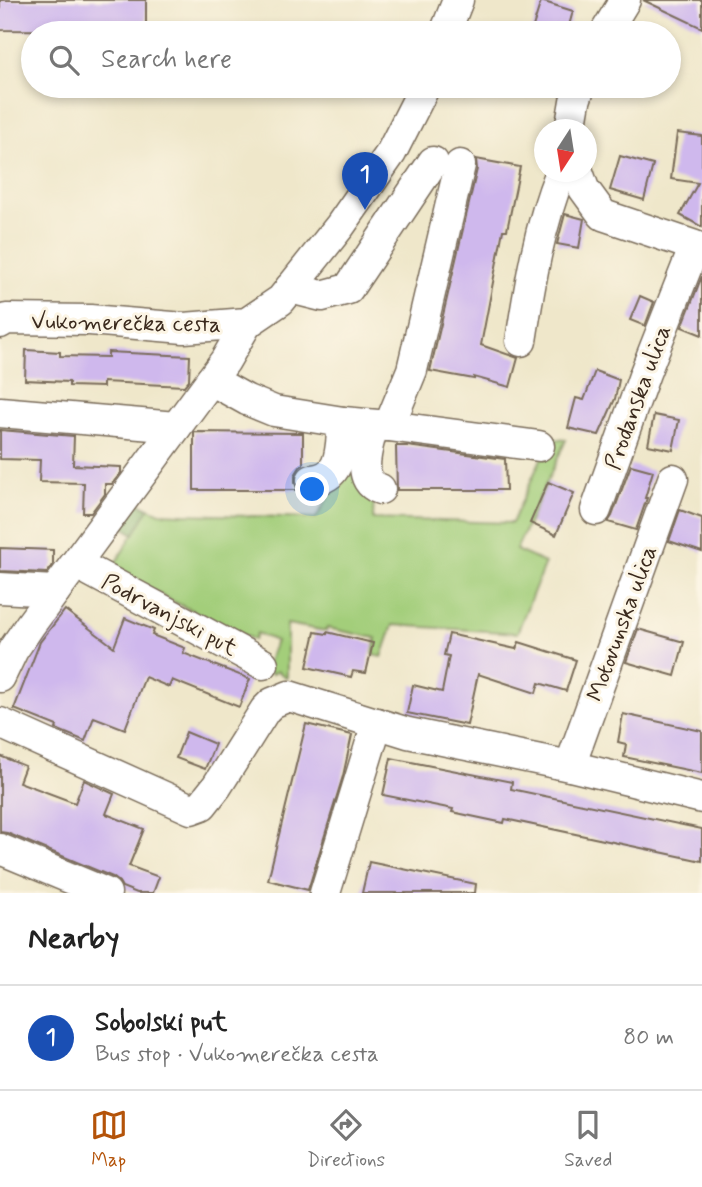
<!DOCTYPE html>
<meta charset="utf-8">
<style>
:root{--surface:#fff;--page:#f6f6f6;--text:#222;--muted:#767676;--line:#e0e0e0;--accent:#b45309}
body{margin:0;font-family:Mynerve,sans-serif;background:var(--page);color:var(--text)}
.compass{position:absolute;left:534px;top:119px;width:63px;height:63px;border-radius:50%;background:var(--surface);box-shadow:0 4px 10px #0003;rotate:192deg}
.you{position:absolute;left:313px;top:490px;width:24px;height:24px;margin:-18px;border:5px solid #fff;border-radius:50%;background:#1a73e8;box-shadow:0 0 0 10px #1a73e833}
.badge{display:grid;place-items:center;width:46px;height:46px;border-radius:50%;background:var(--accent);color:#fff;font-size:23px;font-weight:700}
.pin{position:absolute;translate:-50% -58px;filter:drop-shadow(0 2px 4px #0008)}
.pin::after{content:'';position:absolute;top:37px;width:24px;height:21px;background:inherit;clip-path:polygon(0 0,100% 0,50% 100%)}
.list{margin:0;padding:0;list-style:none}
h2{display:flex;justify-content:space-between;align-items:center;height:91px;margin:0;padding:0 28px;font-size:30px}
h2 small{font-size:23px;font-weight:400;color:var(--muted)}
.list li{display:grid;grid-template-columns:46px 1fr auto;gap:21px;align-items:center;box-sizing:border-box;height:105px;padding:0 28px;border-top:2px solid var(--line)}
.list b{display:block;font-size:26px;white-space:nowrap}
.list p{margin:0;font-size:23px;white-space:nowrap;color:var(--muted)}
.list em{font-size:23px;font-style:normal;color:var(--muted)}
.icon{flex:none;width:38px;height:38px;fill:none;stroke:currentColor;stroke-width:2;stroke-linecap:round;stroke-linejoin:round}
.map{position:relative;flex:none;width:702px;height:893px;overflow:hidden}
.search{position:absolute;background:var(--surface);box-shadow:0 4px 10px #0003;left:21px;right:21px;top:21px;height:77px;display:flex;align-items:center;gap:18px;box-sizing:border-box;padding:0 24px;border-radius:38px;color:var(--muted);font-size:26px}
.sheet{height:196px;background:var(--surface)}
nav{display:flex;justify-content:space-around;align-items:center;box-sizing:border-box;height:98px;border-top:2px solid var(--line);background:var(--surface);font-size:19px;color:var(--muted)}
nav a{display:grid;justify-items:center;gap:4px}
nav .on{color:var(--accent)}
.map>svg:first-child{display:block}
</style>
<div class="map">
<svg width="702" height="893" viewBox="0 0 702 893">
<rect width="100%" height="100%" fill="#fcf5e5"/>
<filter id="ink" filterUnits="userSpaceOnUse"><feTurbulence type="fractalNoise" baseFrequency=".0143" numOctaves="2"/><feDisplacementMap in="SourceGraphic" scale="14" xChannelSelector="R" yChannelSelector="G"/><feConvolveMatrix kernelMatrix="1 2 1 2 8 2 1 2 1" color-interpolation-filters="sRGB"/></filter>
<filter id="wash" filterUnits="userSpaceOnUse"><feTurbulence type="fractalNoise" baseFrequency=".00686" numOctaves="4" result="noise"/><feDisplacementMap in="SourceGraphic" scale="28" xChannelSelector="R" yChannelSelector="G"/><feGaussianBlur stdDeviation="1.57" result="paint"/><feColorMatrix in="noise" values="0 0 0 0 0 0 0 0 0 0 0 0 0 0 0 0 0 1.4 0 .05"/><feComposite in="paint" operator="in"/></filter>
<g filter="url(#wash)">
<rect width="100%" height="100%" fill="#efe7ca"/>
<polygon fill="#a3ce7a" stroke="#6f7c4c" stroke-width="2" points="550,439 566,440 516,550 545,563 517,633 393,625 382,657 373,655 376,638 327,628 326,631 287,624 287,678 277,671 272,674 265,669 276,641 257,633 254,640 168,599 113,567 149,508 160,513 182,514 316,518 348,465 374,497 373,519 512,523"/>
<polygon fill="#82b16a" stroke="#5e6e44" stroke-width="2" points="139,503 149,508 134,534 120,525"/>
<g id="blocks">
<g fill="#cfb8ed">
<polygon points="0,0 146,0 146,31 0,30"/>
<polygon points="643,0 702,0 702,28"/>
<polygon points="541,1 573,11 567,33 531,33"/>
<polygon points="677,133 702,136 702,227 680,215 698,183 671,179"/>
<polygon points="620,156 653,165 644,200 610,190"/>
<polygon points="476,159 520,167 507,230 503,230 481,345 518,358 510,387 474,377 474,379 430,371 477,169"/>
<polygon points="565,214 584,219 579,248 557,244"/>
<polygon points="702,276 702,335 682,327"/>
<polygon points="640,296 654,302 645,326 630,320"/>
<polygon points="26,350 60,352 60,356 108,357 108,352 190,356 189,380 184,386 103,382 103,387 69,386 69,382 25,380"/>
<polygon points="595,371 619,380 615,399 599,435 568,428 576,398 584,400"/>
<polygon points="654,415 679,420 673,450 648,445"/>
<polygon points="0,430 74,436 73,465 121,467 121,473 112,484 105,484 105,494 91,513 83,513 84,483 39,482 40,460 0,459"/>
<polygon points="194,432 303,433 303,465 300,467 295,475 295,483 298,490 194,490"/>
<polygon points="396,446 407,446 505,459 506,490 397,490"/>
<polygon points="631,465 653,471 645,498 647,498 636,530 608,522 612,516"/>
<polygon points="548,482 574,493 556,535 530,523"/>
<polygon points="680,510 702,518 702,552 669,541"/>
<polygon points="0,548 53,550 53,565 47,573 0,571"/>
<polygon points="65,610 114,647 125,618 154,630 152,635 185,648 183,653 250,679 239,707 172,680 169,687 145,677 125,729 94,717 85,741 56,729 57,726 14,709 40,642"/>
<polygon points="638,629 684,642 675,676 626,662"/>
<polygon points="315,632 327,634 327,632 373,643 366,673 353,671 351,677 307,667"/>
<polygon points="449,634 516,649 519,642 576,660 566,691 539,683 536,693 478,674 467,725 407,713 413,685 442,692 449,656 444,655"/>
<polygon points="623,714 702,731 702,773 624,757 626,744 618,742"/>
<polygon points="306,724 352,735 343,776 308,890 268,880"/>
<polygon points="186,732 215,744 205,769 176,758"/>
<polygon points="0,756 25,766 19,782 75,803 84,780 114,794 106,814 144,829 129,866 159,877 153,893 137,893 122,887 119,882 113,877 7,833 0,832"/>
<polygon points="391,758 512,782 511,789 702,829 702,861 505,819 504,823 452,812 453,809 383,795"/>
<polygon points="369,862 476,884 475,893 362,893"/>
</g>
</g>
</g>
<g filter="url(#ink)">
<use href="#blocks" fill-opacity="0" stroke="#7a6c5a" stroke-width="2"/>
<g fill="none" stroke-linecap="round" stroke-linejoin="round">
<g stroke="#7a6c5a" stroke-width="33">
<g id="minor">
<polyline points="445,33 458,0"/>
<polyline points="605,33 625,0"/>
<polyline points="570,130 575,101 580,86"/>
<polyline points="578,172 584,189 603,215 695,246 645,373 596,510"/>
<polyline points="290,288 322,296 348,289 433,162"/>
<polyline points="0,323 6,319 90,320 184,328 247,323 281,300 340,226 391,153 425,86"/>
<path d="M521,341C530,283 539,226 561,172"/>
<polyline points="211,380 247,400 274,411 343,422 389,426 539,446"/>
<polyline points="0,412 176,427"/>
<path d="M373,425C369,444 354,480 380,489"/>
<polyline points="389,426 412,370 460,165"/>
<path d="M312,480C344,478 340,446 343,422"/>
<polyline points="77,564 263,664"/>
<polyline points="0,588 55,591"/>
<polyline points="0,677 13,650 30,625 225,361 247,323"/>
<polyline points="0,723 191,809 202,805 217,786 265,710 272,703 289,696 408,733 570,766 702,798"/>
<polyline points="570,766 673,479"/>
<polyline points="0,849 106,893"/>
<polyline points="325,893 377,723"/>
</g>
</g>
<use href="#minor" stroke="#fff" stroke-width="30"/>
</g>
</g>
<g text-anchor="middle" stroke-width="6" stroke-linejoin="round" paint-order="stroke">
<g font-size="23" fill="#3b2a1e" stroke="#fcf5e5">
<text transform="translate(126 322) rotate(1)" y="8">Vukomerečka cesta</text>
<text transform="translate(637 397) rotate(-70)" y="8">Prodanska ulica</text>
<text transform="translate(170 614) rotate(28)" y="8">Podrvanjski put</text>
<text transform="translate(621 623) rotate(-70)" y="8">Motovunska ulica</text>
</g>
</g>
</svg>
<svg class="compass" viewBox="-18 -18 36 36"><path d="M0-13l5 13h-10z" fill="#e53935"/><path d="M0 13l5-13h-10z" fill="#767676"/></svg>
<div class="you"></div>
<div class="pin badge" style="left:365px;top:210px;background:#1a4fb4">1</div>
<div class="search"><svg class="icon" aria-label="search" viewBox="0 0 24 24"><circle cx="10" cy="10" r="6"/><path d="M15 15l6 6"/></svg>Search here</div>
</div>
<section class="sheet">
<h2>Nearby<small></small></h2>
<ul class="list">
<li><span class="badge" style="background:#1a4fb4">1</span><div><b>Sobolski put</b><p>Bus stop · Vukomerečka cesta</p></div><em>80 m</em></li>
</ul>
</section>
<nav>
<a class="on"><svg class="icon" aria-label="map" viewBox="0 0 24 24"><path d="M3 6l6-2 6 2 6-2v14l-6 2-6-2-6 2zM9 4v14M15 6v14"/></svg>Map</a>
<a><svg class="icon" aria-label="directions" viewBox="0 0 24 24"><path d="M12 3l9 9-9 9-9-9zM9 14v-3h6M13 9l2 2-2 2"/></svg>Directions</a>
<a><svg class="icon" aria-label="saved" viewBox="0 0 24 24"><path d="M7 4h10v16l-5-4-5 4z"/></svg>Saved</a>
</nav>
